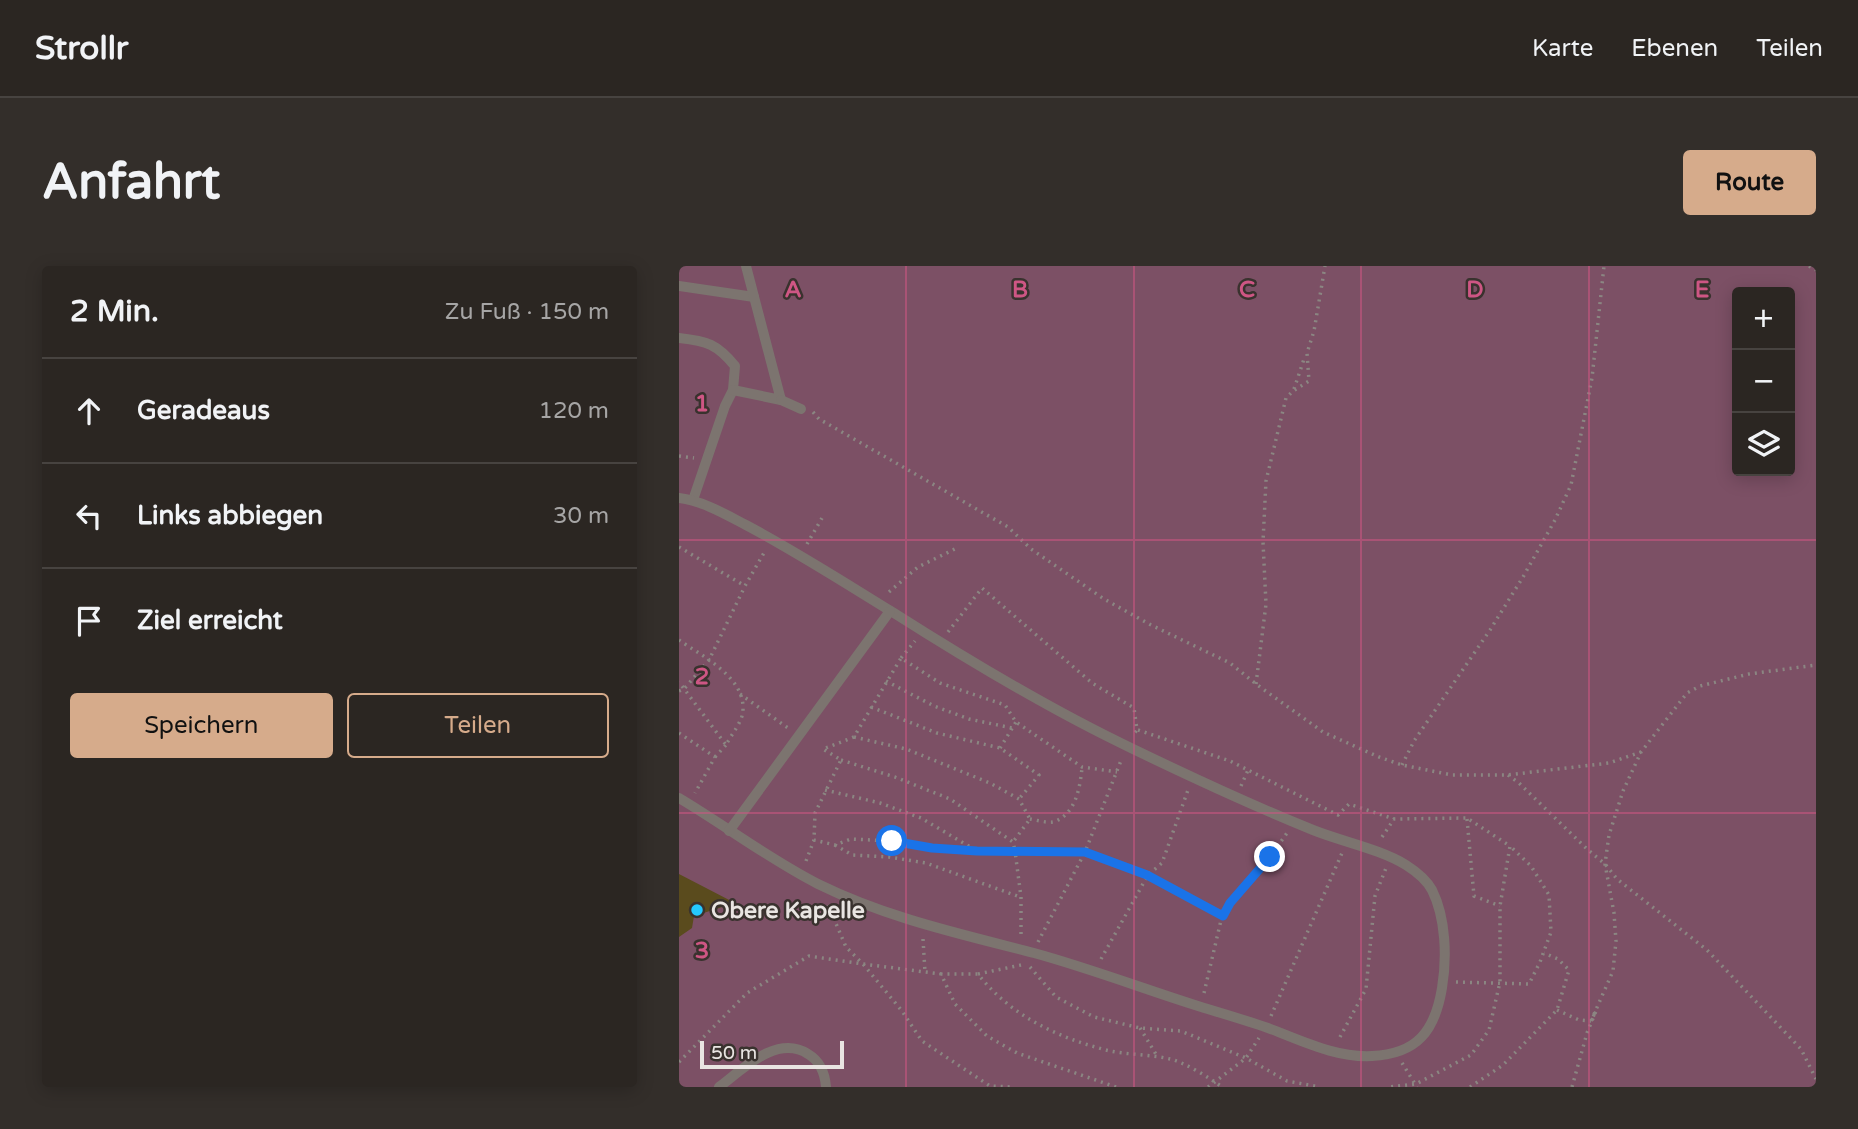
<!DOCTYPE html>
<html lang="de">
<meta charset="utf-8">
<style>
:root{--surface:#2b2622;--page:#332e2a;--text:#f1f3f6;--muted:#a6a5a5;--line:#474340;--accent:#d6ab8b}
body{margin:0;font-family:"Varela Round",sans-serif;background:var(--page);color:var(--text)}
.controls{position:absolute;right:21px;top:21px;display:grid;overflow:hidden;border-radius:7px;box-shadow:0 4px 18px #0003}
.controls button{width:63px;height:63px;display:grid;place-items:center;padding:0;border:0;border-bottom:2px solid var(--line);background:var(--surface);color:var(--text);font:35px sans-serif}
.scale{position:absolute;left:21px;bottom:18px;width:144px;box-sizing:border-box;padding-left:7px;border:4px solid #e9e5e2;border-top:0;font-size:19px;line-height:24px;white-space:nowrap;color:#e9e5e2;-webkit-text-stroke:5px #39322e;paint-order:stroke}
.stop{position:absolute;width:21px;height:21px;margin:-16px;border:5px solid #1a73e8;border-radius:50%;background:#fff}
.stop.end{background:#1a73e8;border-color:#fff;box-shadow:0 2px 7px #0008}
.list{margin:0;padding:0;list-style:none}
h2{display:flex;justify-content:space-between;align-items:center;height:91px;margin:0;padding:0 28px;font-size:30px}
h2 small{font-size:23px;font-weight:400;color:var(--muted)}
.list li{display:grid;grid-template-columns:46px 1fr auto;gap:21px;align-items:center;box-sizing:border-box;height:105px;padding:0 28px;border-top:2px solid var(--line)}
.list b{display:block;font-size:26px;white-space:nowrap}
.list em{font-size:23px;font-style:normal;color:var(--muted)}
.actions{display:flex;gap:14px;padding:21px 28px}
.actions a{flex:1;padding:16px 0;border:2px solid var(--accent);border-radius:7px;text-align:center;font-size:24px;color:var(--accent)}
.actions .main{background:var(--accent);color:#111}
.icon{flex:none;width:38px;height:38px;fill:none;stroke:currentColor;stroke-width:2;stroke-linecap:round;stroke-linejoin:round}
.map{position:relative;flex:none;width:1137px;height:821px;overflow:hidden;border-radius:7px}
header{display:flex;align-items:center;gap:42px;box-sizing:border-box;height:98px;padding:0 35px;background:var(--surface);border-bottom:2px solid var(--line)}
header strong{font-size:33px}
nav{display:flex;gap:38px;margin-inline-start:auto;font-size:24px}
.intro{display:flex;align-items:center;justify-content:space-between;box-sizing:border-box;height:168px;padding:0 42px}
h1{margin:0;font-size:49px}
.button{padding:18px 32px;border-radius:7px;background:var(--accent);color:#111;font-size:24px;font-weight:700}
main{display:flex;gap:42px;padding:0 42px}
aside{flex:1;background:var(--surface);border-radius:7px;box-shadow:0 4px 18px #0003}
.map>svg:first-child{display:block}
</style>
<header>
<strong>Strollr</strong>
<nav><a>Karte</a><a>Ebenen</a><a>Teilen</a></nav>
</header>
<div class="intro"><h1>Anfahrt</h1><a class="button">Route</a></div>
<main>
<aside>
<h2>2 Min.<small>Zu Fuß · 150 m</small></h2>
<ul class="list">
<li><svg class="icon" aria-label="ahead" viewBox="0 0 24 24"><path d="M12 20V5M6 11l6-6 6 6"/></svg><div><b>Geradeaus</b></div><em>120 m</em></li>
<li><svg class="icon" aria-label="left" viewBox="0 0 24 24"><path d="M17 20v-9H6M10 6l-5 5 5 5"/></svg><div><b>Links abbiegen</b></div><em>30 m</em></li>
<li><svg class="icon" aria-label="arrive" viewBox="0 0 24 24"><path d="M6 21V4h12l-3 4 3 4H6"/></svg><div><b>Ziel erreicht</b></div></li>
</ul>
<div class="actions"><a class="main">Speichern</a><a>Teilen</a></div>
</aside>
<div class="map">
<svg width="1137" height="821" viewBox="0 0 1137 821">
<rect width="100%" height="100%" fill="#39322e"/>
<path fill="#7c5065" fill-rule="evenodd" d="M0,0H1137V821H0ZM1058,26H1111V205H1058Z"/>
<polygon fill="#5a4b1d" points="0,608 56,637 15,650 13,662 0,671"/>
<g fill="none" stroke-linecap="round" stroke-linejoin="round">
<g stroke="#8b8682" stroke-width="3.5" stroke-dasharray="2 5" stroke-linecap="butt">
<polyline points="1130,0 1137,4"/>
<polyline points="615,123 626,90"/>
<polyline points="134,146 140,153 329,261 352,283 425,333 472,359 551,397 577,418 644,466 700,491 723,499 773,509 828,509 930,497 962,486"/>
<polyline points="0,190 15,192"/>
<polyline points="128,278 143,252"/>
<polyline points="0,281 66,320 86,285"/>
<polyline points="210,326 239,301 278,282"/>
<polyline points="269,366 303,322 413,417 455,442 458,464 454,469"/>
<path d="M0,374C23,390 66,411 64,444C64,455 52,469 47,479L0,416"/>
<polyline points="222,392 236,375"/>
<polyline points="207,415 255,440 290,453 333,462"/>
<polyline points="577,418 587,338 584,276 587,215 607,132 614,125 630,115 628,87 635,65 646,0"/>
<polyline points="0,425 5,423 30,394 66,320"/>
<polyline points="61,428 109,462"/>
<polyline points="192,441 258,467 321,482 360,509 340,533"/>
<polyline points="459,464 551,495 659,549 670,538 715,553"/>
<polyline points="0,467 36,491 16,527"/>
<polyline points="175,471 227,483 311,517 340,533 351,553 334,576"/>
<polyline points="321,482 337,456"/>
<polyline points="36,491 47,479"/>
<polyline points="162,494 216,511 271,533 334,576 336,585 298,585"/>
<polyline points="723,499 735,475 811,364 844,311 876,254 892,219 913,112 925,0"/>
<polyline points="829,509 840,517 908,583 926,598 938,613 1028,684 1122,783 1137,813"/>
<polyline points="562,520 569,504"/>
<polyline points="146,524 201,537 242,552 298,585 253,582 213,575 172,573 156,579 135,574 136,547 162,494 144,483 175,471 222,392 261,417 326,439 337,456 403,501 438,506"/>
<path d="M351,553C357,554 368,557 374,556C397,549 401,521 403,502"/>
<polyline points="788,553 795,630 821,640"/>
<polyline points="703,571 715,553 788,552 831,580 821,640 821,716 810,764 792,789 737,818 710,821"/>
<polyline points="156,579 173,589 210,591 247,597 341,631"/>
<polyline points="127,595 135,574"/>
<polyline points="149,639 167,681 184,698 262,708"/>
<polyline points="342,668 342,631 336,585 406,586 469,609 543,650"/>
<polyline points="244,673 246,706"/>
<polyline points="359,676 406,586 443,492"/>
<polyline points="422,693 469,609 483,597 509,524"/>
<polyline points="351,701 377,731 415,751 461,762 502,765 567,792 608,815 641,821"/>
<polyline points="299,708 342,699"/>
<polyline points="777,716 850,718 861,696 872,666 870,629 852,600 831,580"/>
<polyline points="525,727 543,650 551,637 591,591 608,567"/>
<polyline points="878,744 900,754 912,755"/>
<polyline points="592,750 663,587"/>
<polyline points="461,762 478,790"/>
<polyline points="661,771 687,723 696,630 707,602"/>
<polyline points="0,796 68,727 130,690 184,698 223,745 243,775 311,820 332,821"/>
<polyline points="723,797 738,821"/>
<path d="M437,821L338,787L308,770L276,738L262,708H299C331,749 377,771 427,784C447,789 470,788 491,793C505,796 531,812 543,821"/>
<polyline points="529,821 567,792 580,772"/>
<polyline points="791,821 824,799 878,744 890,704 879,693 865,687"/>
<polyline points="893,821 908,767 917,745 912,755 934,705 937,675 935,647 926,598 930,569 944,525 962,486 1008,427 1021,420 1070,408 1137,399"/>
</g>
<g stroke="#7c746f" stroke-width="10">
<polyline points="0,20 75,31"/>
<path d="M0,72C28,75 38,78 56,100L54,124L46,140L14,234"/>
<polyline points="54,124 102,134 67,0"/>
<polyline points="102,134 122,143"/>
<path d="M0,232C24,235 46,248 67,259C118,286 166,317 215,347C292,396 370,443 452,482C512,511 572,539 634,564C664,576 701,583 727,599C738,606 747,613 753,624C767,652 768,692 763,722C756,765 738,788 693,790C656,792 622,774 589,762C566,754 542,747 519,740C465,723 410,702 355,687C282,668 208,652 139,618C90,593 47,560 0,532"/>
<polyline points="50,565 211,345"/>
<path d="M40,821C64,803 98,768 129,788C141,795 146,808 147,821"/>
</g>
</g>
<g fill="none" stroke-linecap="round" stroke-linejoin="round">
<polyline stroke="#1a73e8" stroke-width="9" points="213,575 253,582 298,585 406,586 468,609 544,650 551,637 591,591"/>
</g>
<path fill="none" stroke="#ce5684" stroke-width="2" stroke-opacity="0.55" d="M227,0V821M455,0V821M682,0V821M910,0V821M0,274H1137M0,547H1137"/>
<circle fill="#25c9fe" stroke="#39322e" stroke-width="2.5" cx="18" cy="644" r="7"/>
<g text-anchor="middle" stroke-width="5" stroke-linejoin="round" paint-order="stroke">
<g font-size="23" font-weight="bold" fill="#e9e5e2" stroke="#39322e" text-anchor="start">
<text x="32" y="652">Obere Kapelle</text>
</g>
</g>
<g font-size="23" text-anchor="middle" font-weight="bold" fill="#ce5684" stroke="#39322e" stroke-width="5" stroke-linejoin="round" paint-order="stroke">
<text x="114" y="31">A</text>
<text x="341" y="31">B</text>
<text x="568" y="31">C</text>
<text x="796" y="31">D</text>
<text x="1023" y="31">E</text>
<text x="23" y="145">1</text>
<text x="23" y="418">2</text>
<text x="23" y="692">3</text>
</g>
</svg>
<div class="controls">
<button>+</button>
<button>−</button>
<button><svg class="icon" aria-label="layers" viewBox="0 0 24 24"><path d="M12 4l9 5-9 5-9-5zM3 14l9 5 9-5"/></svg></button>
</div>
<div class="scale">50 m</div>
<div class="stop" style="left:213px;top:575px"></div>
<div class="stop end" style="left:591px;top:591px"></div>
</div>
</main>
